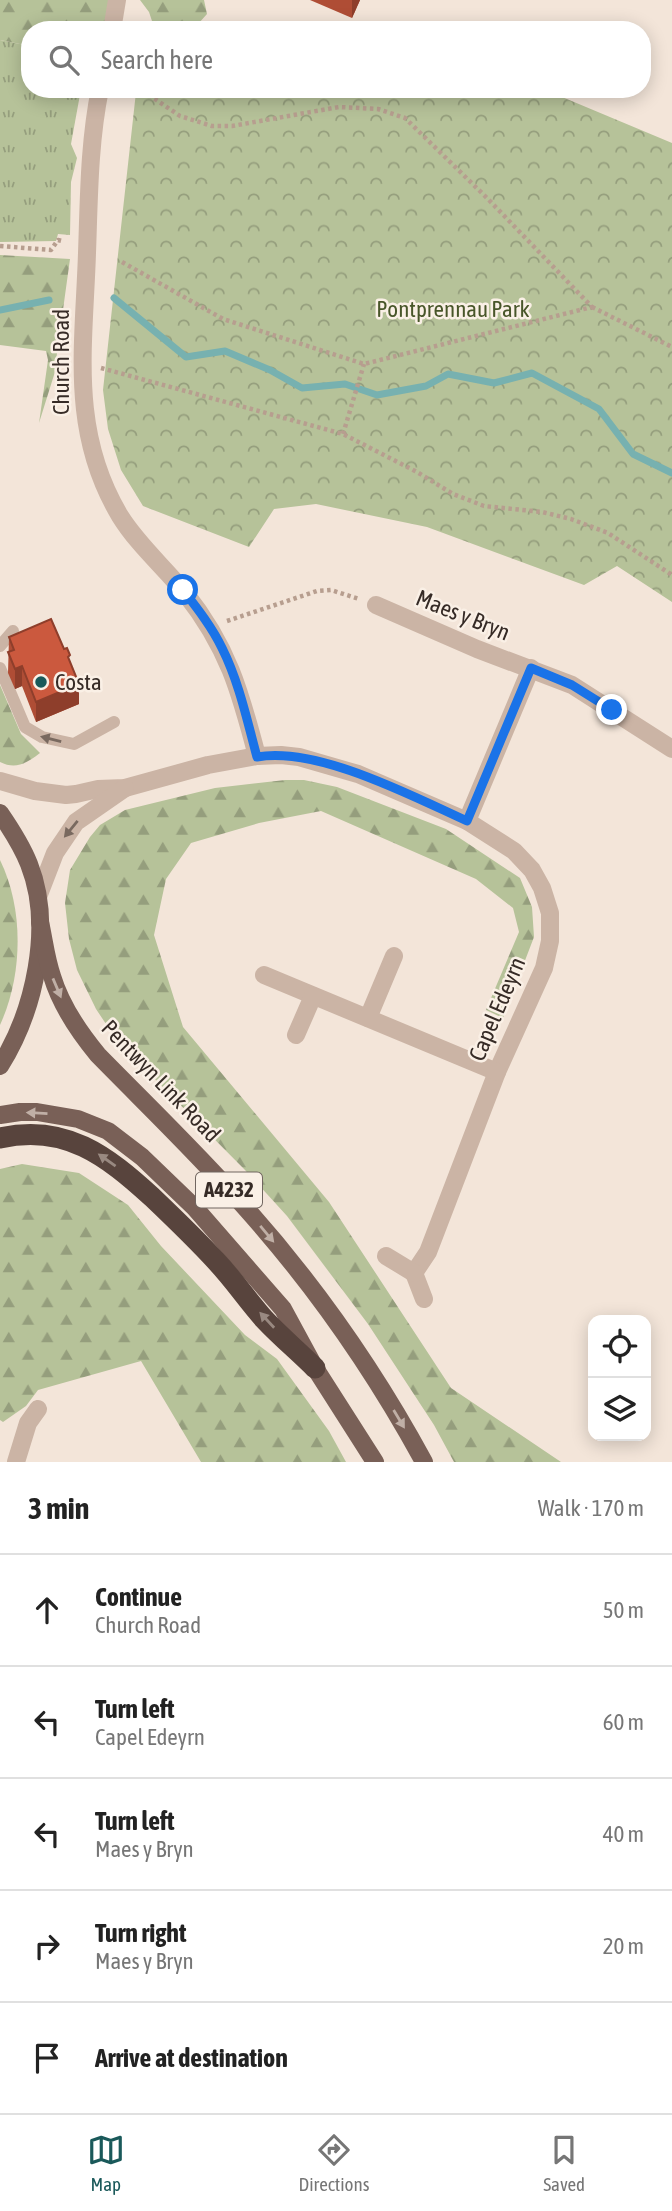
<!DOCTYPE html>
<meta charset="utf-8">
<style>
:root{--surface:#fff;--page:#f2f2f2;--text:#222;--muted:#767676;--line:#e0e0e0;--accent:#1a595a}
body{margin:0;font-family:"Asap Condensed",sans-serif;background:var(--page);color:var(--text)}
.controls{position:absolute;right:21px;bottom:21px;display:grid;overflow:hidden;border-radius:14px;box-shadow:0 4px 18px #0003}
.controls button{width:63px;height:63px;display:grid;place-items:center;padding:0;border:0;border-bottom:2px solid var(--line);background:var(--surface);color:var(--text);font:35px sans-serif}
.stop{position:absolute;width:21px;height:21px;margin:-16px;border:5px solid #1a73e8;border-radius:50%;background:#fff}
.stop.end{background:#1a73e8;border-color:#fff;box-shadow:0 2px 7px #0008}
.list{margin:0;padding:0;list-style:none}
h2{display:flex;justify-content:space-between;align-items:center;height:91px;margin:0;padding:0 28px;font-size:30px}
h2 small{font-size:23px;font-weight:400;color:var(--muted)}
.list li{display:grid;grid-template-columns:46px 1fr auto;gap:21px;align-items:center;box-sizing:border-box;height:112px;padding:0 28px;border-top:2px solid var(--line)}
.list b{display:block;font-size:26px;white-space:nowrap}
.list p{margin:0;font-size:23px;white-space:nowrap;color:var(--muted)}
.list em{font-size:23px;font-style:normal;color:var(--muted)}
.icon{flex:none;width:38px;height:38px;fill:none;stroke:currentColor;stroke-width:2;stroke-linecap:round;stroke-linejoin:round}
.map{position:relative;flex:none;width:672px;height:1462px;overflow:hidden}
.search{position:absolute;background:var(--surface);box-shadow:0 4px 18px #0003;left:21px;right:21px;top:21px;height:77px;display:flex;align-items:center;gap:18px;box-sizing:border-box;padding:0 24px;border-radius:28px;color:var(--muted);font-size:26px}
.sheet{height:651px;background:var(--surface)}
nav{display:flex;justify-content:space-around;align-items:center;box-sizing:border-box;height:98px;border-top:2px solid var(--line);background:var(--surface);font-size:19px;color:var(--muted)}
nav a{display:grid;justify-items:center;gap:4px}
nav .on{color:var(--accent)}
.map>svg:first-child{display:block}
</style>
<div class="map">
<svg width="672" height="1462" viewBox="0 0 672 1462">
<defs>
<pattern id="grass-tufts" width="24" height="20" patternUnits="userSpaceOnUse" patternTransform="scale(1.75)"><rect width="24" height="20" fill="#b6c299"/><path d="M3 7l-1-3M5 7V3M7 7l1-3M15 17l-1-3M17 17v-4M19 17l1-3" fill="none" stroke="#959e7d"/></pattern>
<pattern id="forest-firs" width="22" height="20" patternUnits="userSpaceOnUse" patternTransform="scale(1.75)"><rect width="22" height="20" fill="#b6c299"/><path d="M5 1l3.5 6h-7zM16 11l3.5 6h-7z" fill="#959e7d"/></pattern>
<pattern id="park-crowns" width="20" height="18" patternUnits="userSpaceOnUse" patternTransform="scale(1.75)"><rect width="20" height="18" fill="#b6c299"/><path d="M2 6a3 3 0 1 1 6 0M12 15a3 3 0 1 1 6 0" fill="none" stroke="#959e7d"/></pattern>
</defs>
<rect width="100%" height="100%" fill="#f3e5d9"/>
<polygon fill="url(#grass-tufts)" points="0,40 30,46 30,89 81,89 71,144 77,158 71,182 70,235 58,234 56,241 0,242"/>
<g fill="url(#forest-firs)">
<polygon points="0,0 115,0 109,30 30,30 30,46 0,40"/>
<polygon points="140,0 204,0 207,14 198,24 196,30 155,30 149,12"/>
<polygon points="0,255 70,259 54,375 39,423 48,360 46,351 0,345"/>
<path d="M0,685L21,734L40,753C27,763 16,770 0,762Z"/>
<polygon points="285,780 304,780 337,787 446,829 520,878 532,907 534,937 503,1018 486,1010 519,932 513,908 476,879 321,811 259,823 191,843 166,879 154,935 183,1027 329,1202 451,1388 561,1462 454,1462 434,1425 368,1324 287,1216 245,1170 118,1042 96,1009 77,970 69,939 65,903 70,870 90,837 100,825 125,810 215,788"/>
<path d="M0,860C24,909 23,975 0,1025Z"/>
<polygon points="22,1164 79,1173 128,1205 161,1246 245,1335 277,1359 329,1431 346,1462 201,1462 141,1361 38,1390 26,1406 3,1422 0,1420 0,1169"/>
</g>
<polygon fill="url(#park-crowns)" points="158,89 543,89 672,143 672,602 617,566 584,585 427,527 316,504 274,509 249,547 143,506 121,470 108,429 103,390 136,92"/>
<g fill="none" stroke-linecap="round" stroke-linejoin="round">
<g stroke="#77b1b0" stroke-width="7">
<polyline points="114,298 186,357 225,351 270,370 302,388 345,384 377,395 426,386 448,374 494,383 532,373 599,409 633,454 672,473"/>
<polyline points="0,310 49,300"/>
</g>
<g stroke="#b79e8f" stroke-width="4.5" stroke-dasharray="3.5 3.5" stroke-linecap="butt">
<polyline points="0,246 51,250 58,240 62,241"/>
<polyline points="122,262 223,319 364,364 592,307 487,198 405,118 378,109 339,107 232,126 212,126 180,116 143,91"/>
<polyline points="592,307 672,347"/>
<polyline points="101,368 343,434 417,472 453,494 484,506 542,512 571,519 608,533 672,575"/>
<polyline points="343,434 364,364"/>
<polyline points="227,621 317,591 331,590 359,599"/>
</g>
<g stroke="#cbb4a5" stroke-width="12">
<polyline points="0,646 13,631"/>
<polyline points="0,668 25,727 42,737 74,744 114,722"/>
</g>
<g stroke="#cbb4a5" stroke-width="18">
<polyline points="112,30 117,0"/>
<path d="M100,89C89,143 89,198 87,253C84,347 69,431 120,516C138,545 164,567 185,593C228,647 240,691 257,756"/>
<polyline points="376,605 477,649 572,685 672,749"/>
<polyline points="0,781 35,791 66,795 76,794 98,789 125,788 208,765 257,756 281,755 299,757 358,774 467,821 514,851 532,870 542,888 550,913 550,941 544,968 497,1072 428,1252 414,1273 424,1299"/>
<polyline points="467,821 531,668"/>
<polyline points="38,897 55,853 76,822 125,788"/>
<polyline points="264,975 497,1072"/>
<polyline points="368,1018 394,956"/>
<polyline points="296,1035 313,996"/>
<polyline points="386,1256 414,1273"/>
<polyline points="16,1462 28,1423 38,1409"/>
</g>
<g stroke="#796057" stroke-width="18">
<path d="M0,813C11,829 22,846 29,864C54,927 34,1012 0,1066"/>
<path d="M40,922C44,940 46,959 52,976C61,1006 79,1032 98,1055C147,1105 197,1153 243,1205C313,1283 374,1370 424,1462"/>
<polyline points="0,1115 20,1112 37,1112 78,1119 108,1131 142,1157 195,1208 283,1309 315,1368 375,1462"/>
</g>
<path stroke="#58443d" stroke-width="21" d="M0,1138C65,1123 107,1156 152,1197C174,1218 196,1239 217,1262C234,1280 248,1301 265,1320C281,1337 299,1352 315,1368"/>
</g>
<g fill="#af4d35">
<polygon points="310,0 360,0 352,18"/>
<polygon points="9,637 70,662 79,704 36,722 22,686 15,689 8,673"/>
</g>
<g fill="#8e3e2b">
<polygon points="352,0 360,0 352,18"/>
<polygon points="22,666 22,686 15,689 15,669"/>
<polygon points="79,684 79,704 36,722 36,702"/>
</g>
<polygon fill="#cb593e" stroke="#8e3e2b" stroke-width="2" points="51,619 64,649 67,648 70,655 68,657 79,684 36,702 22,666 15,669 8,652 14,650 9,637"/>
<defs><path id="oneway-solid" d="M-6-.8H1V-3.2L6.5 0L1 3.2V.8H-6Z" transform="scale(1.75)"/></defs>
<g fill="#79695f">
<use href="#oneway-solid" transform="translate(51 739) rotate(-166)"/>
<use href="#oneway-solid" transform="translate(71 829) rotate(129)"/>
</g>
<g fill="#c0afa6">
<use href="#oneway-solid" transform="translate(57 988) rotate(67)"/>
<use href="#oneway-solid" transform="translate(37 1113) rotate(-177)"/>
<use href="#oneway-solid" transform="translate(267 1234) rotate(50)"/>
<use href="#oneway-solid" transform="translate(399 1419) rotate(59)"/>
</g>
<g fill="#998981">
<use href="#oneway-solid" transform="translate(107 1160) rotate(-145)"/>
<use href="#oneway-solid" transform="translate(267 1320) rotate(-133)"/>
</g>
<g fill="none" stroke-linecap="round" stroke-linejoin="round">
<path stroke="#1a73e8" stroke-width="9" d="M183,590C197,608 212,627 222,648C239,682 247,720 257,757C317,746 412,796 467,821L531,668L572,685L612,710"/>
</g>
<circle fill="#1a595a" stroke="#faf0e6" stroke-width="2.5" cx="41" cy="682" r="7"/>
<g text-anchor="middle" stroke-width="5" stroke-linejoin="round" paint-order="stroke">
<rect fill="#faf0e6" stroke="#716660" stroke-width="2" x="196" y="1172.5" width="66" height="35" rx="5"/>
<g font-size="21" font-weight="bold" fill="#362b26">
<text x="229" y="1197">A4232</text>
</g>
<g font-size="23" fill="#485629" stroke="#faf0e6">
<text x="453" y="317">Pontprennau Park</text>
</g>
<g font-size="23" fill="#362b26" stroke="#faf0e6">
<text transform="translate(61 362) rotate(-90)" y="8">Church Road</text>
<text transform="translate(463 615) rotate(22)" y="8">Maes y Bryn</text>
<text transform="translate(497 1009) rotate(-67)" y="8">Capel Edeyrn</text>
<text transform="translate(161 1081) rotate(46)" y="8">Pentwyn Link Road</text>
</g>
<g font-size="23" fill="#362b26" stroke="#faf0e6" text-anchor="start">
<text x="55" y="690">Costa</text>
</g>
</g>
</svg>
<div class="controls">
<button><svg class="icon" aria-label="locate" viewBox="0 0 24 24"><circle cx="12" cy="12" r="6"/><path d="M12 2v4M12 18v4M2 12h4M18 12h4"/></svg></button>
<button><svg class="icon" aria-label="layers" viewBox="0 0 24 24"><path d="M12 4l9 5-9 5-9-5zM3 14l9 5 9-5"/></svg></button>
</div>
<div class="stop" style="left:183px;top:590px"></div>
<div class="stop end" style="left:612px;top:710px"></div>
<div class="search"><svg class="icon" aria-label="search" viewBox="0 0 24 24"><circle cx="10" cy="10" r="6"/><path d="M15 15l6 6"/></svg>Search here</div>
</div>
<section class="sheet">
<h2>3 min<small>Walk · 170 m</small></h2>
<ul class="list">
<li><svg class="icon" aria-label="ahead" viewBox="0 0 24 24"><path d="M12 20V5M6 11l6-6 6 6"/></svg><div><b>Continue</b><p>Church Road</p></div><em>50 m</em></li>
<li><svg class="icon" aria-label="left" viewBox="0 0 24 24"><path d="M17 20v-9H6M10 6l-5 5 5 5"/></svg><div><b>Turn left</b><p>Capel Edeyrn</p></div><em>60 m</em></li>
<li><svg class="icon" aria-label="left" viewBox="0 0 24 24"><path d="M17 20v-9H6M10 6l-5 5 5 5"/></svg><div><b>Turn left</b><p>Maes y Bryn</p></div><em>40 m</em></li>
<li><svg class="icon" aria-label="right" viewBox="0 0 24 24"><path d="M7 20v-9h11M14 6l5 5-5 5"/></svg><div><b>Turn right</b><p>Maes y Bryn</p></div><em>20 m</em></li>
<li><svg class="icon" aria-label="arrive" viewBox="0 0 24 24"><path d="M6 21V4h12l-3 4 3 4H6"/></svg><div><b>Arrive at destination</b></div></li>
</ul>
</section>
<nav>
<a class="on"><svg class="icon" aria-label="map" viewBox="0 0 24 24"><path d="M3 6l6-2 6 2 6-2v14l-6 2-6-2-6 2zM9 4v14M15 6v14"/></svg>Map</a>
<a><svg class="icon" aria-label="directions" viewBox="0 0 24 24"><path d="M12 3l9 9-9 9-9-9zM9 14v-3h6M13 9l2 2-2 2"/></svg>Directions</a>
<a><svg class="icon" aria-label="saved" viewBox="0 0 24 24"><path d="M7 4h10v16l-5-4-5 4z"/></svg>Saved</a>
</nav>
